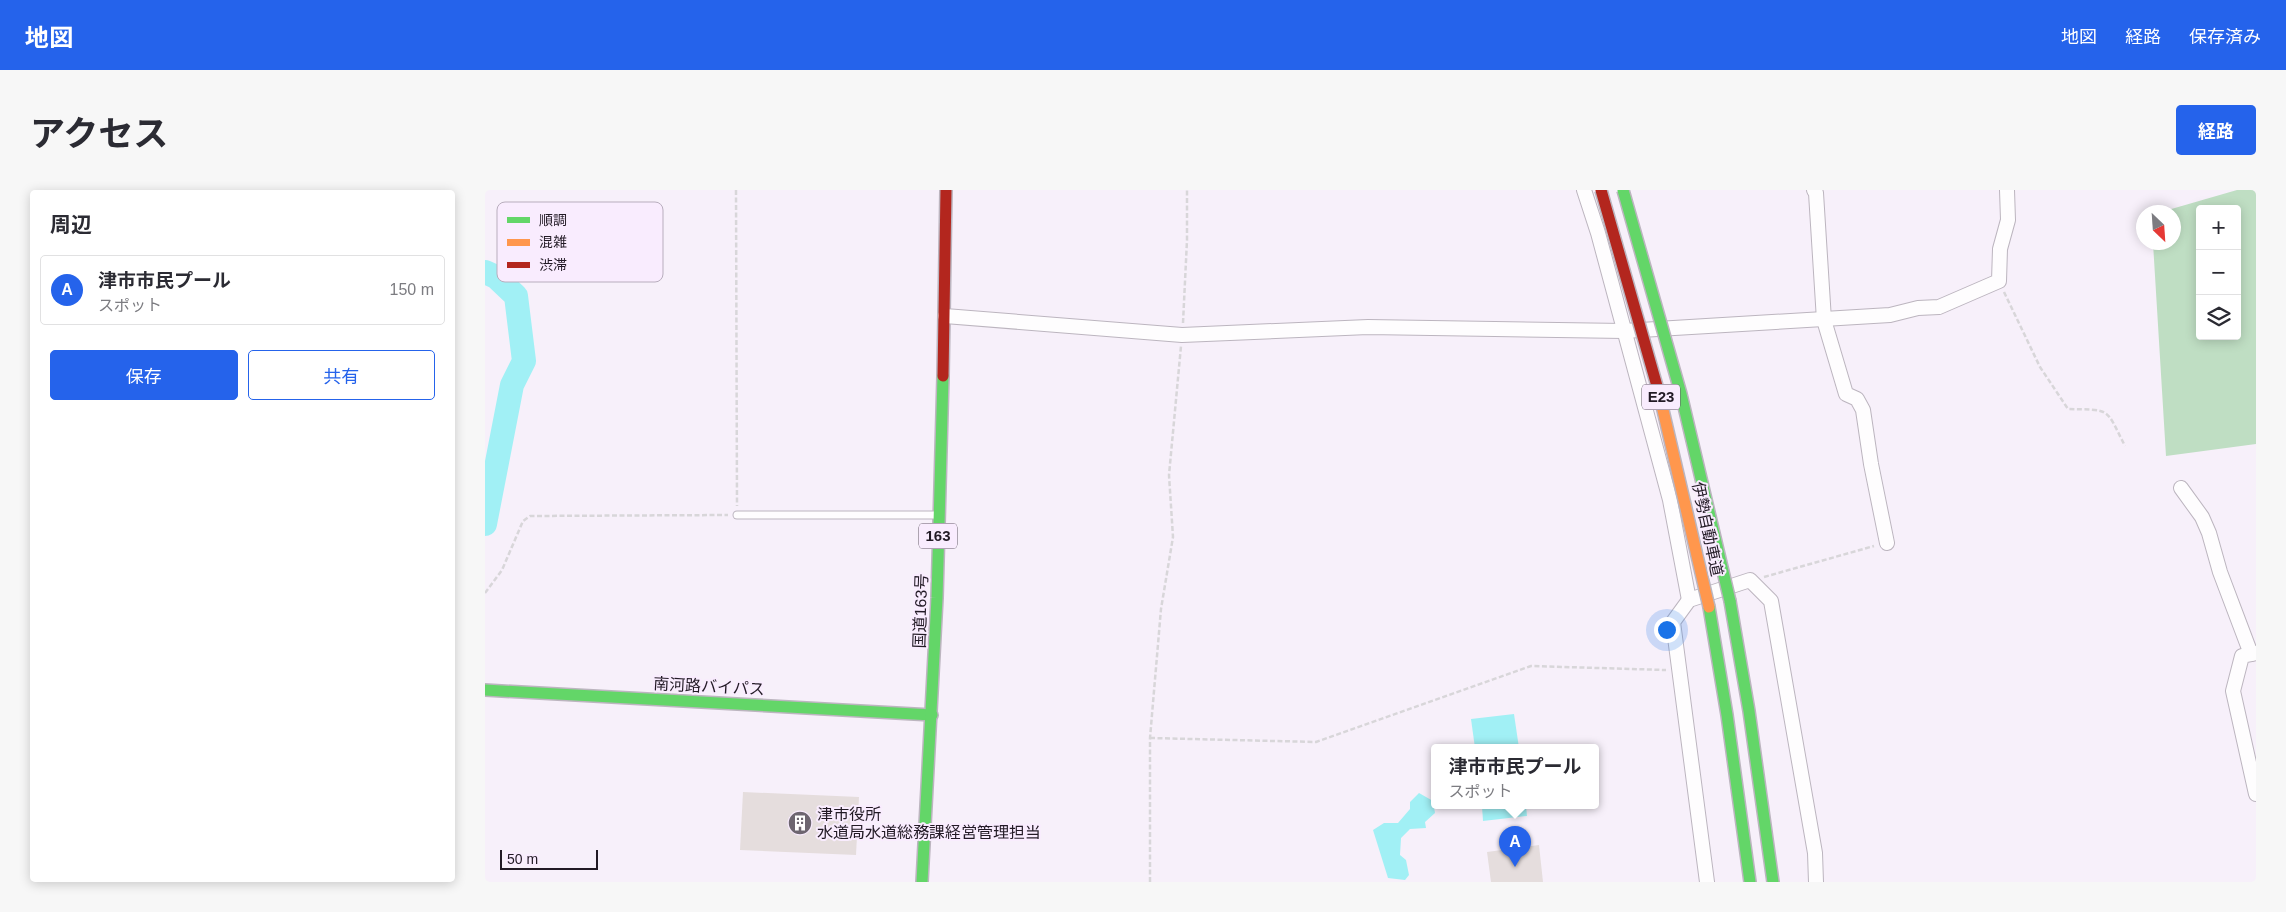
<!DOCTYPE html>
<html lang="ja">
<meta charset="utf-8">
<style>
:root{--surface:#fff;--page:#f7f7f7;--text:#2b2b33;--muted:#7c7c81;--line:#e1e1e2;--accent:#2563eb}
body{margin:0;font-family:Helvetica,"Noto Sans JP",sans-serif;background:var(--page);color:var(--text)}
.controls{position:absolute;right:15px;top:15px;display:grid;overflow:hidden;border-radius:5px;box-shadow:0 2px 12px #0003}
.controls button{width:45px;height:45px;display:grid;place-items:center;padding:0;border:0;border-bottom:1px solid var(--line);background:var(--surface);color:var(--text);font:25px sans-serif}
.compass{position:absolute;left:1651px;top:15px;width:45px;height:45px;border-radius:50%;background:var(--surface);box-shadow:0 2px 12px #0003;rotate:155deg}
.scale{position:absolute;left:15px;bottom:12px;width:98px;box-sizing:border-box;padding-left:5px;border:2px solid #221a25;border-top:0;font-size:14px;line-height:18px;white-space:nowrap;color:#221a25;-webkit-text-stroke:4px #f9ecfe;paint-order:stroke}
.you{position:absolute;left:1181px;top:439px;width:18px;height:18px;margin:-12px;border:4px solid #fff;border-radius:50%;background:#1a73e8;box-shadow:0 0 0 8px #1a73e833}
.badge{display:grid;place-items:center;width:32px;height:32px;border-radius:50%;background:var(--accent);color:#fff;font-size:16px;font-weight:700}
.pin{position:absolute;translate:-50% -41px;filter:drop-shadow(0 1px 2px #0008)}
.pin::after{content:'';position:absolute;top:26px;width:18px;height:15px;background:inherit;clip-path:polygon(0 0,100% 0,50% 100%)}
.popup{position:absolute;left:946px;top:554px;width:168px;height:65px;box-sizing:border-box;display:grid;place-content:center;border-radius:5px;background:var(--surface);filter:drop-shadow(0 1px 4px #0005);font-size:16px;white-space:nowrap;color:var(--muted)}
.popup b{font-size:19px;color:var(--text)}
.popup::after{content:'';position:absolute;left:50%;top:100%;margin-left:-10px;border:10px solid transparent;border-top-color:var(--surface)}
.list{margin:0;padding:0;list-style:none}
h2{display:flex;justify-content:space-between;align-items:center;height:65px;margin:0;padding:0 20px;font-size:21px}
h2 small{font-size:16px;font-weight:400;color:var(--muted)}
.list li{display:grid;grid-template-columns:32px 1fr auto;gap:15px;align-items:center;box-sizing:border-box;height:70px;margin:0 10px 10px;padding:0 10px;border:1px solid var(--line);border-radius:5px}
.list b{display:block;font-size:19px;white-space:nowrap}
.list p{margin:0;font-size:16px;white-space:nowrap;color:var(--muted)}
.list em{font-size:16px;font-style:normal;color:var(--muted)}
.actions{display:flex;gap:10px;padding:15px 20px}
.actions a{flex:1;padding:11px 0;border:1px solid var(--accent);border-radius:5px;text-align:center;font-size:18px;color:var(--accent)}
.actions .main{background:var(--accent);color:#fff}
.icon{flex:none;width:28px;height:28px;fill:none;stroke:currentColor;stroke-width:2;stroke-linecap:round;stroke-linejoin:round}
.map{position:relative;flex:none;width:1771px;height:692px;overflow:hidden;border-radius:5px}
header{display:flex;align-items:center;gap:30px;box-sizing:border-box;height:70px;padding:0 25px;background:var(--accent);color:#fff}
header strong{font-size:24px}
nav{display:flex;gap:28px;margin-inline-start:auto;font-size:18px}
.intro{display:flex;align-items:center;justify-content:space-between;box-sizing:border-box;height:120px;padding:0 30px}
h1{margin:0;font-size:35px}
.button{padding:12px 22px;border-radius:5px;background:var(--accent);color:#fff;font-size:18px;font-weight:700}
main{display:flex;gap:30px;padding:0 30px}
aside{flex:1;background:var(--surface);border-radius:5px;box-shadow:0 2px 12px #0003}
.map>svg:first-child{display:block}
</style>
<header>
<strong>地図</strong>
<nav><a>地図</a><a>経路</a><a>保存済み</a></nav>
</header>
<div class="intro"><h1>アクセス</h1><a class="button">経路</a></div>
<main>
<aside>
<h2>周辺<small></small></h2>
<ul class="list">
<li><span class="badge">A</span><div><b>津市市民プール</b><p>スポット</p></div><em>150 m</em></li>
</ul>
<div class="actions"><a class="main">保存</a><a>共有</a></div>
</aside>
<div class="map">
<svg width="1771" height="692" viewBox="0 0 1771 692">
<rect width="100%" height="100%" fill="#f7f0fa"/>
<path fill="#bfdec3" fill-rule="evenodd" d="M1752,0H1771V254L1681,266L1668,53L1688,52V22H1676ZM1715,19H1752V146H1715Z"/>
<g fill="#a1f0f5">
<polygon points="1029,524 1034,558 990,558 986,529"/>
<polygon points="934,603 948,611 950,623 940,632 941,638 925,639 916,648 915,665 921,670 924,685 920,690 903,688 888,640 899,633 913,633 925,619 925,612"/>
<polygon points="997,616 1041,616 1042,626 998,631"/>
</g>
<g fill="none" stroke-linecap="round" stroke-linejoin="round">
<polyline stroke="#a1f0f5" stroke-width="24" points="0,82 11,87 31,106 39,171 27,195 0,334"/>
</g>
<g fill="#e5dddd">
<polygon points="258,602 374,607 371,665 255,660"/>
<polygon points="1054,655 1058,692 1006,692 1002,662"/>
</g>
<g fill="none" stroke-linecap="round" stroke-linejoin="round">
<g stroke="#bcb5bf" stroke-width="9">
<polyline id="lane" points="252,325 450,325"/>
</g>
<g stroke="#bcb5bf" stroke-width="16">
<g id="street">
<polyline points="1099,0 1113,43 1185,310 1204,410"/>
<polyline points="1329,0 1331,3 1339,130 1361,204 1372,209 1378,220 1386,274 1402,353"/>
<polyline points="460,126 697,145 883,137 1139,141 1405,125 1433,118 1454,117 1514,91 1515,59 1523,30 1522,0"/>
<polyline points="1696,298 1717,327 1724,343 1735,382 1766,464"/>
<polyline points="1771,463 1757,466 1748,501 1771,604"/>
<polyline points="1222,692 1188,432 1204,410 1265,390 1286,411 1330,663 1331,692"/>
</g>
</g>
<g stroke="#bcb5bf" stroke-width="14">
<g id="fast">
<polyline points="1245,411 1264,521 1288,692"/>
<polyline points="1224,417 1242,525 1265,692"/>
<polyline points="0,500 447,525"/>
<polyline points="437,692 452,408 458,186"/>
</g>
</g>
<g stroke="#bcb5bf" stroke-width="14">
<polyline id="jam" points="458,186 461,0"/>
</g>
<g stroke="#d8d6d9" stroke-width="2.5" stroke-dasharray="5 2.5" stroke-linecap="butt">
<polyline points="251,0 252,316"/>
<path d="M1519,102L1555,177L1583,219C1627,220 1620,217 1640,256"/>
<polyline points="698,133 702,50 702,0"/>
<polyline points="1279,387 1389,356"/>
<polyline points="0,403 17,380 38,331 45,326 243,325"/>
<polyline points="665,548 831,552 1046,476 1181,480"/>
<polyline points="665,692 665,548 676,419 688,347 684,285 696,156"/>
</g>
<use href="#lane" stroke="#fefdfe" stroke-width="7"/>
<use href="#street" stroke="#fefdfe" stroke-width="14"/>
<use href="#fast" stroke="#63d668" stroke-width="11"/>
<use href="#jam" stroke="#b3261e" stroke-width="11"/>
<g stroke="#bcb5bf" stroke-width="14" stroke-linecap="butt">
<polyline id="fast-bridge" points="1138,0 1196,204 1245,411"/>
</g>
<g stroke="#bcb5bf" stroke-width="14" stroke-linecap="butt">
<polyline id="slow-bridge" points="1174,203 1224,417"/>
</g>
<g stroke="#bcb5bf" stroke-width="14" stroke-linecap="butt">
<polyline id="jam-bridge" points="1116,0 1174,203"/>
</g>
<use href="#fast-bridge" stroke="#63d668" stroke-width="11"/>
<use href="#slow-bridge" stroke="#ff974d" stroke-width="11"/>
<use href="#jam-bridge" stroke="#b3261e" stroke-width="11"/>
</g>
<defs>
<g id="building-disc" transform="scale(1.25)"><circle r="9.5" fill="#6d6570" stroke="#f9ecfe"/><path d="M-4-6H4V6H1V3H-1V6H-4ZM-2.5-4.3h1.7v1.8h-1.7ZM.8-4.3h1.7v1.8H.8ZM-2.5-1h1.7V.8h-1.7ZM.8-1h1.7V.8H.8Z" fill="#fff"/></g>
</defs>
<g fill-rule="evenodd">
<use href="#building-disc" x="315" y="633"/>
</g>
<g text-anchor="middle" stroke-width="4" stroke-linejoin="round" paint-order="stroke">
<g fill="#f9ecfe" stroke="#625966" stroke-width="1">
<rect x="1157" y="194.5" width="38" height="25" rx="4"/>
<rect x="434" y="333.5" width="38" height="25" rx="4"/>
</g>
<g font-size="15" font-weight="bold" fill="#221a25">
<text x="1176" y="212">E23</text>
<text x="453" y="351">163</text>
</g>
<g font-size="16" fill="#221a25" stroke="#f9ecfe">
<text transform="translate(1223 339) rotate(78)" y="6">伊勢自動車道</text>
<text transform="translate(435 421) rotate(-88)" y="6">国道163号</text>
<text transform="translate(224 496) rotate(3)" y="6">南河路バイパス</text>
</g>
<g font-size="16" fill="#221a25" stroke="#f9ecfe" text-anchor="start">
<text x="332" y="630">津市役所<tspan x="332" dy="18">水道局水道総務課経営管理担当</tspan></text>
</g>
</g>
<rect x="12" y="12" width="166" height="80" rx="8" fill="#f9ecfe" stroke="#b8adbd" stroke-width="1"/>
<rect x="22" y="27" width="23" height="6" fill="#63d668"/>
<rect x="22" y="49" width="23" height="7" fill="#ff974d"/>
<rect x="22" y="72" width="23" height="6" fill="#b3261e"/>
<g font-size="14" fill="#221a25">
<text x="54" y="35">順調</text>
<text x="54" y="57">混雑</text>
<text x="54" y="80">渋滞</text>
</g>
</svg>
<div class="controls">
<button>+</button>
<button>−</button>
<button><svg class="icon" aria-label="layers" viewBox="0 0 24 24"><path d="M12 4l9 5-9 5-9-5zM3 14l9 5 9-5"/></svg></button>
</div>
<svg class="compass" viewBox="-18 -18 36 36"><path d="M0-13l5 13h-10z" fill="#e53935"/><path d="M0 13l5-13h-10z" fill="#7c7c81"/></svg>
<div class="scale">50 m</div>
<div class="you"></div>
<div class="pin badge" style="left:1030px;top:677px">A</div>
<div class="popup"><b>津市市民プール</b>スポット</div>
</div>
</main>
